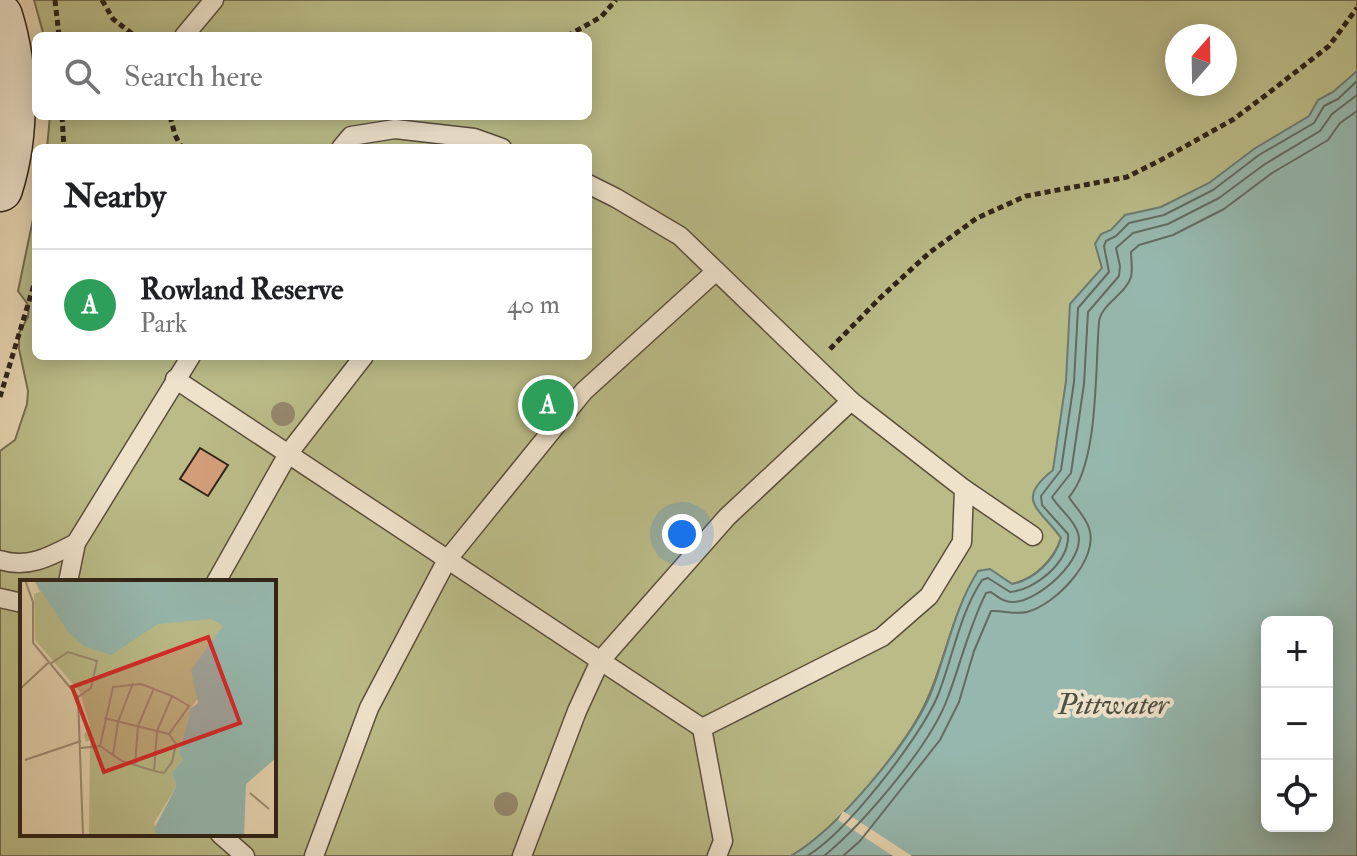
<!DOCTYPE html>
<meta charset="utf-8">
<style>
:root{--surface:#fff;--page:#f2f2f2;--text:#202124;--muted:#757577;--line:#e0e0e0;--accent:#ea580c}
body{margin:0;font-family:"IM FELL Double Pica",serif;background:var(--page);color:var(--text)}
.controls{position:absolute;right:24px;bottom:24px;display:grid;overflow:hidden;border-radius:12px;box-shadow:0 4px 20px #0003}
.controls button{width:72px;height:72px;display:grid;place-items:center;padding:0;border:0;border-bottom:2px solid var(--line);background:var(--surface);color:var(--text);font:40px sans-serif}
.compass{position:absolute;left:1165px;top:24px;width:72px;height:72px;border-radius:50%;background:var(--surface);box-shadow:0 4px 20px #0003;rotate:20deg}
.you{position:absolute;left:682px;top:534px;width:28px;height:28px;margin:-20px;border:6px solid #fff;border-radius:50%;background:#1a73e8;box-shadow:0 0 0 12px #1a73e833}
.badge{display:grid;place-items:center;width:52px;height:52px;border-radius:50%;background:var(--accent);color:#fff;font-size:26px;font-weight:700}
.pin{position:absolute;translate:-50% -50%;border:4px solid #fff;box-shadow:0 2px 8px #0006}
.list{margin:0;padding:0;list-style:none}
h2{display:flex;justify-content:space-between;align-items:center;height:104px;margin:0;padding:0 32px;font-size:34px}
h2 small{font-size:26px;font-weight:400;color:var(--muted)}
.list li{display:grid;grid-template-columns:52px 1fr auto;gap:24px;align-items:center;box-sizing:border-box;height:112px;padding:0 32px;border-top:2px solid var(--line)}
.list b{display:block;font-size:30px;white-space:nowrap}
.list p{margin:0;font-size:26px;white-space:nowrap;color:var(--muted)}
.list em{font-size:26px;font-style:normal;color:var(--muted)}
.icon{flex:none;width:44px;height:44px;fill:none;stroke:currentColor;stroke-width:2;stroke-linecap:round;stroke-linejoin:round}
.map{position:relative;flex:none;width:1357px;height:856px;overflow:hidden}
.search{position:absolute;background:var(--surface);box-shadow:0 4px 20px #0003;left:32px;top:32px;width:560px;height:88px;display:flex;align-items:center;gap:20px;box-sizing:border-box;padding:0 28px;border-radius:12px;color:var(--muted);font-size:30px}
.panel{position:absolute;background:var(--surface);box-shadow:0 4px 20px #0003;left:32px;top:144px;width:560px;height:216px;border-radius:12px}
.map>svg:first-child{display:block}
</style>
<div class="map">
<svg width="1357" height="856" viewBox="0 0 1357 856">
<rect width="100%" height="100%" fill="#e5d3af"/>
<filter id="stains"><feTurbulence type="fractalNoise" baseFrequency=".0025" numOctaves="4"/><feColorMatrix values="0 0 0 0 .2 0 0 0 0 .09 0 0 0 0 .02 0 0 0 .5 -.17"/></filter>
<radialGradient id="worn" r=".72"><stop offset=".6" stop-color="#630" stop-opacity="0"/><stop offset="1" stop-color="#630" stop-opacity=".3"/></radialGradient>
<path fill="#babb87" stroke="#746e4f" stroke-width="2" fill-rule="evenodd" d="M34,0H1357V264L1061,538C1054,560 1034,579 1012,584L990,570L978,572C954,609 947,652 930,693C910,743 838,829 791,856H0V451L15,440L27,404L28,391L19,349V333L28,317L29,306L18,291L36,205V356H588V148H47L50,116H588V36H44ZM1177,36H1225V84H1177ZM22,582H274V834H22Z"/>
<path fill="#96b7ad" stroke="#6c7b71" stroke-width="2" fill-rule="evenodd" d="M1357,71V856H791C837,829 910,743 931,693C947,652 954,609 978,571L990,569L1012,584C1034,580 1055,560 1061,538C1040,508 1014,501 1053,470L1066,381L1070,304L1102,268L1095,244L1101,234L1111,230L1125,215L1161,207L1209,183L1254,149L1309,116L1318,100L1333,92ZM1267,622H1327V826H1267Z"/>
<polygon fill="#e5d3af" points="843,811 912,856 893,856 838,820"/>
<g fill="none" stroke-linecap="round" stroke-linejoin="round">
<g stroke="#626c62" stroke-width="2">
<path d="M807,856C846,833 921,737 938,695C953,657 959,615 982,580L988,578L1010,592C1035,590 1070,562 1068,534L1042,505L1041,496L1061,470L1074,382L1078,308L1109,272L1104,246L1106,241L1116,236L1129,223L1164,215L1213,190L1259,155L1314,123L1324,106L1338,99L1357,81"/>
<path d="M824,856C864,823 931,745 948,697C961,662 969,627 986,593L991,592C998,597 1005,603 1014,602C1038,601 1086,560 1078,533C1074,519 1059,509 1052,497L1071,473L1084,384L1088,312L1119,276L1120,266L1116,248L1133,233L1168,224L1219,198L1265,164L1320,131L1332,114L1357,95"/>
<path d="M843,856L860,841L940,740L959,702L974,651L991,611C1003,610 1014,615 1027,612C1055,605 1100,559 1089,528C1085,516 1075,507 1069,497C1099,463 1095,368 1099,322C1101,304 1126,294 1131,277C1133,269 1131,260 1131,252L1139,245L1173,235L1224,209L1272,173L1328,140L1340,123L1357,111"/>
</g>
</g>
<polygon fill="#d49e7a" stroke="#2e2217" stroke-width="2" points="200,448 228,465 208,496 180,479"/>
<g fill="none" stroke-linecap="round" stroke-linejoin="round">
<g stroke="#5c4e3d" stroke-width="21">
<g id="lane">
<polyline points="184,36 214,0"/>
<polyline points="341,148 351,136 395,129 474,138 502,148"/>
<polyline points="588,184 616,198 680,236 851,401"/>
<polyline points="175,379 702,728 882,637 929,596 962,542 964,489 851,401 727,517 600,661 577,711 522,856"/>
<polyline points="964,489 1033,536"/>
<path d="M0,560C29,569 51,556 76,543"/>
<polyline points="68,582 76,543 191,356"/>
<polyline points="216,582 288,454 364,356"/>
<polyline points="0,598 22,603"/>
<polyline points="702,728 723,841 717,856"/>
<polyline points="220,834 245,856"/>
<polyline points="314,856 369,708 447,560 584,391 715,272"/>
</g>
</g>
<g stroke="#2e2217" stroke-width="47">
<path id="secondary" d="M0,16C17,70 17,135 0,189"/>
</g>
<g stroke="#2e2217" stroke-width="5" stroke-dasharray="6 4" stroke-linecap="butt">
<polyline points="55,0 59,36"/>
<polyline points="102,0 113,19 135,36"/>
<polyline points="567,36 601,17 616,0"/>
<polyline points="62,116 64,148"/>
<polyline points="170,116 175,135 182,148"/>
<polyline points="830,349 880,298 929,253 977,218 1026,196 1127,177 1159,161 1234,119 1266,95 1329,46 1357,8"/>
<polyline points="0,397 36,278"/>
</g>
<use href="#lane" stroke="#eee2cb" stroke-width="18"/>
<use href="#secondary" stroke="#eee2cb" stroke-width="44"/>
</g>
<g fill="#94876b">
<circle cx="283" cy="414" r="12"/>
<circle cx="506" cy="804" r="12"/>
</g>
<g text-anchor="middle" stroke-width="8" stroke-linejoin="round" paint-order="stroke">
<g font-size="30" font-style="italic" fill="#4d4f44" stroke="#eee2cb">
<text x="1113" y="714">Pittwater</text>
</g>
</g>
<g transform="translate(20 580)">
<rect width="256" height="256" fill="#e5d3af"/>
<path d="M14,0L233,36L171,128L160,170L163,180L152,192L156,207L134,243L138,256H69L70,160L66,162L64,155L70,146L60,112L15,60L14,14L20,12Z" fill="#babb87"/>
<path d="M14,0H256V178L226,204L224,256H138L134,249L156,207L152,192L163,180L159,173L171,128L178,123L171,90L203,46L191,39L138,44L91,75L64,66L48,52Z" fill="#96b7ad"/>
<path fill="none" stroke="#9c8c72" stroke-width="2" d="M5,0L13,22V63L58,117L63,256M30,84L48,72L77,81L71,108L58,117M0,109L28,83M80,166L93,107L121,104L152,116M61,168L80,166L102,181L134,191L137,151L152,116L169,126L149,154L137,151L84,138M93,175L98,142L113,103M5,180L61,161M115,186L118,146L134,108M134,191L144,193L152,182L156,164L149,154M230,213L249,229"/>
<path fill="#d62828" fill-opacity="0.15" stroke="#d62828" stroke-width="4" d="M188,57L220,143L84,192L52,107Z"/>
<rect width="256" height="256" fill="none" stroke="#2e2217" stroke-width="4"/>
</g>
<rect width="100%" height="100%" filter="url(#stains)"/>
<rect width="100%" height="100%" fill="url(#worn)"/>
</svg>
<div class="controls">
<button>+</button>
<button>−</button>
<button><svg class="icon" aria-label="locate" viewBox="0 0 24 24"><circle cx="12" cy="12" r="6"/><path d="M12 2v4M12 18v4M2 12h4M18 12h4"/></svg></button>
</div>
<svg class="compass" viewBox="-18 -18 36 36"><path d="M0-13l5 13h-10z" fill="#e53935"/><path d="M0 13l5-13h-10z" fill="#757577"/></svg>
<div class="you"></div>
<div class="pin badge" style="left:548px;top:405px;background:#2e9e5b">A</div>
<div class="search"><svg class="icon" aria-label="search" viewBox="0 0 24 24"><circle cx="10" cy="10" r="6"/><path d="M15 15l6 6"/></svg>Search here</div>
<section class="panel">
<h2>Nearby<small></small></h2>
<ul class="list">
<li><span class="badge" style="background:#2e9e5b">A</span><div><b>Rowland Reserve</b><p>Park</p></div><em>40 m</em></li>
</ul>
</section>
</div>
